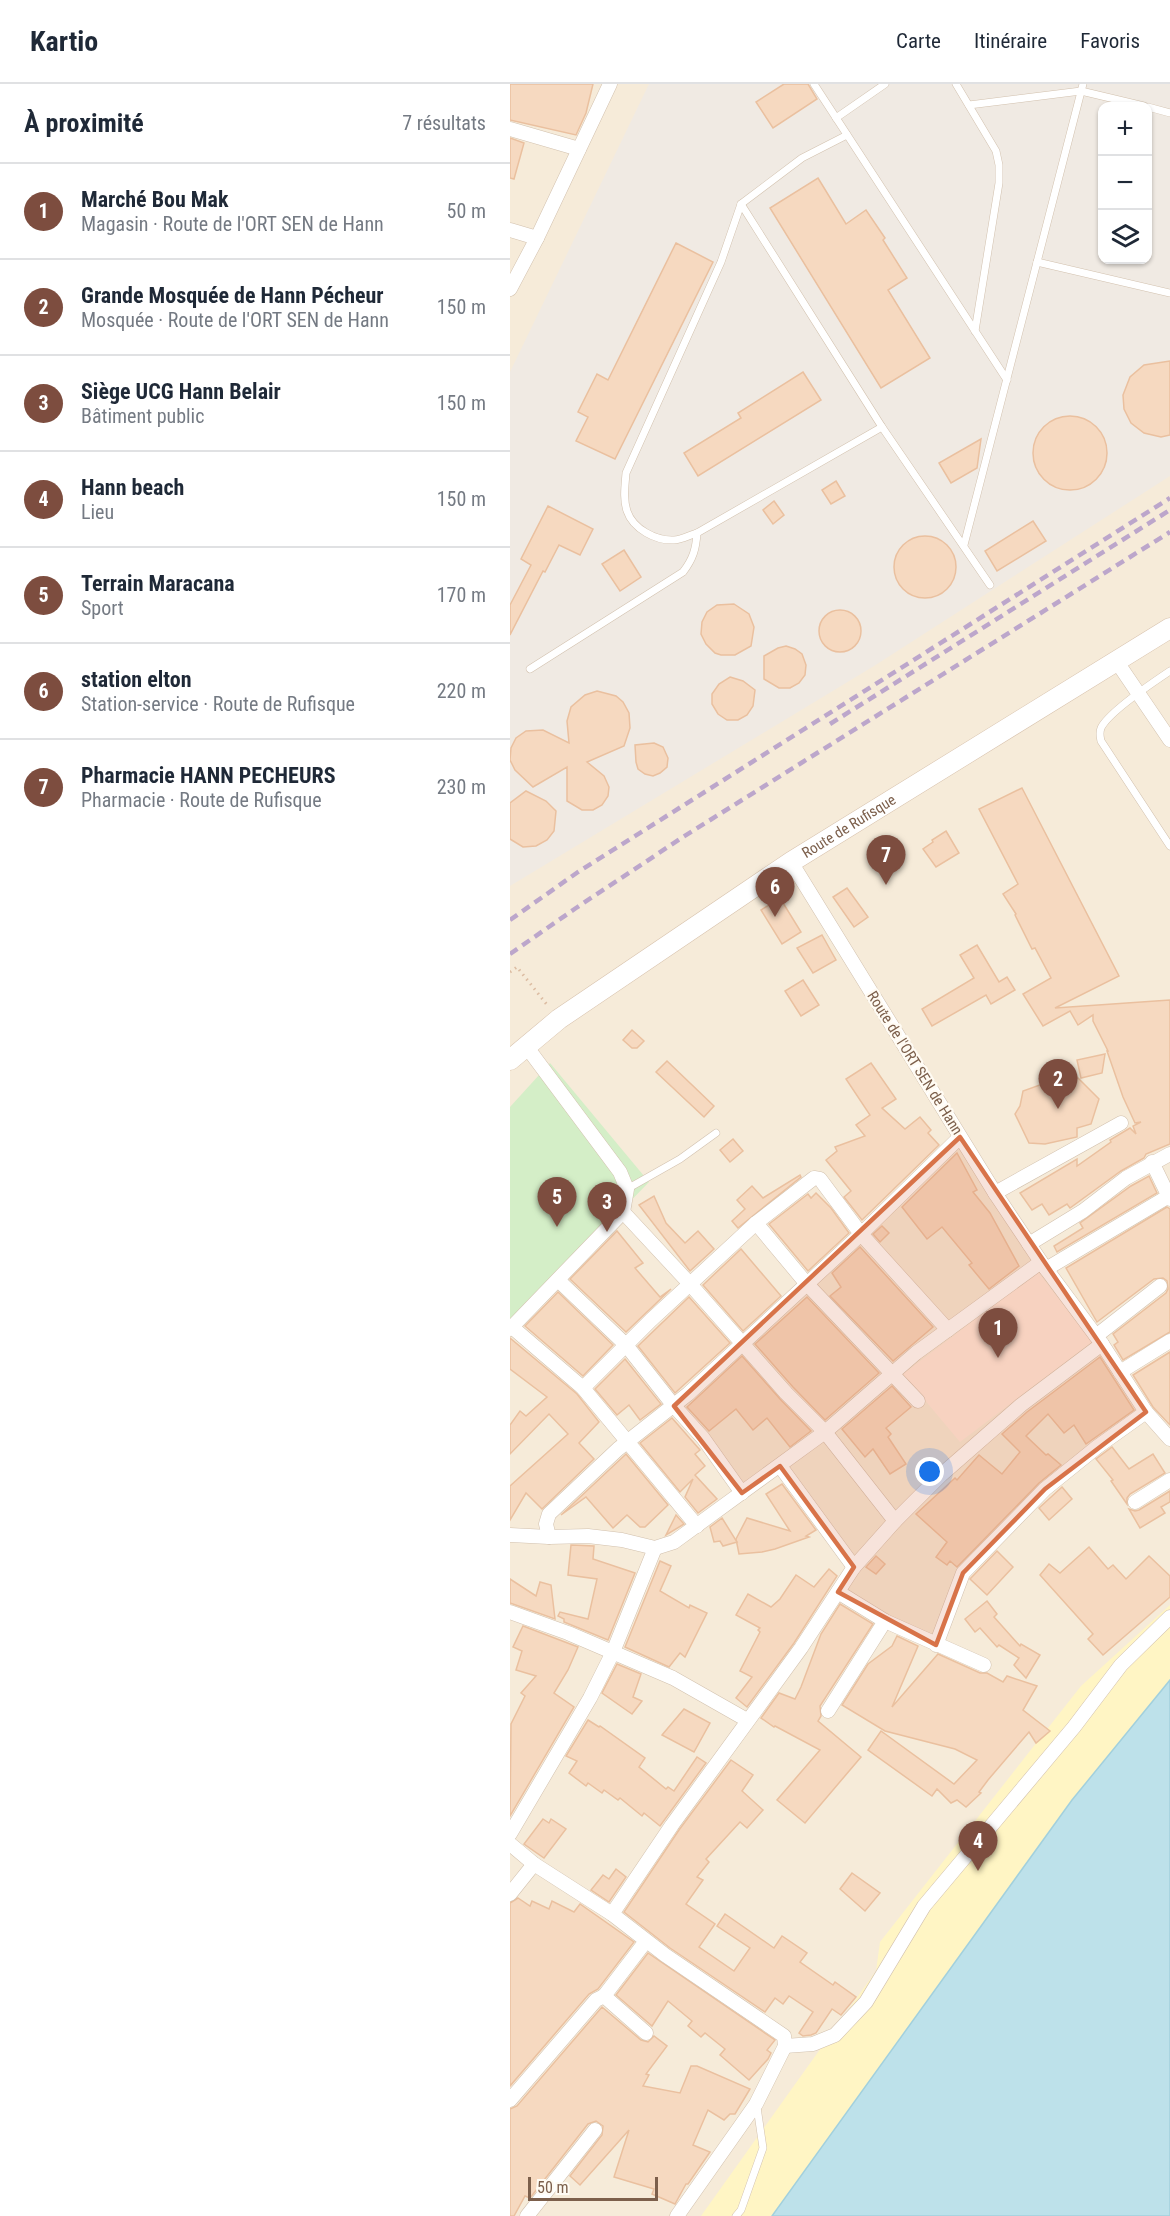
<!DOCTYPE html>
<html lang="fr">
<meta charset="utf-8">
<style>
:root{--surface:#fff;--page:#f6f6f7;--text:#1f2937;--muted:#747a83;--line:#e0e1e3;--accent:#7d4d3f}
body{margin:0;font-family:"Roboto Condensed",sans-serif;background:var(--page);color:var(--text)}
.controls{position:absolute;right:18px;top:18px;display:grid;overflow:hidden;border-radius:12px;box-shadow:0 2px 4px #0004}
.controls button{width:54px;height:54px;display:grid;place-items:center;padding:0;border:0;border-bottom:2px solid var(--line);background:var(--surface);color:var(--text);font:30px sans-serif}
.scale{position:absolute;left:18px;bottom:15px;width:130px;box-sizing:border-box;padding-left:6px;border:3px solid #7c5f4b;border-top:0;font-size:16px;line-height:21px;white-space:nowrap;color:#7c5f4b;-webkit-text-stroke:4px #fffbf3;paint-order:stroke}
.you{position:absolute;left:420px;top:1388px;width:21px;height:21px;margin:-15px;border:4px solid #fff;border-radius:50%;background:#1a73e8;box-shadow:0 0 0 9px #1a73e833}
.badge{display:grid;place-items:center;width:39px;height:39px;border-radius:50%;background:var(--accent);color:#fff;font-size:20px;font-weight:700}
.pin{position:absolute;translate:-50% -50px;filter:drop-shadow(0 2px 3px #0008)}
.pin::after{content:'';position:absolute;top:32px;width:21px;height:18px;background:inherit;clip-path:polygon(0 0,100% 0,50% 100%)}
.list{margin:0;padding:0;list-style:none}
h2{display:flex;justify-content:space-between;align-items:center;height:78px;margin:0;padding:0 24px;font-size:26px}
h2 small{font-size:20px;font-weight:400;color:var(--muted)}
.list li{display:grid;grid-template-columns:39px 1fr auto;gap:18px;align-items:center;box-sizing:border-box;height:96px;padding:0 24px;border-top:2px solid var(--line)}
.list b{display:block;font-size:22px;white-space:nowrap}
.list p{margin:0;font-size:20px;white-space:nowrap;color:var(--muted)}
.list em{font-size:20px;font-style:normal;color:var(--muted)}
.icon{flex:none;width:33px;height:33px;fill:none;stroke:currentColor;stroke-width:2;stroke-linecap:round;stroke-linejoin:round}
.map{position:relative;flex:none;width:660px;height:2132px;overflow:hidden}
header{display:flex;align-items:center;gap:36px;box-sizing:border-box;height:84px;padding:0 30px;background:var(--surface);border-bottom:2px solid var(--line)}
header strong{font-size:28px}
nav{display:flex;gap:33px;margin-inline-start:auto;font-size:21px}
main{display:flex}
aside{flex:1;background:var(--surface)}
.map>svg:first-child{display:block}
</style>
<header>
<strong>Kartio</strong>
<nav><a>Carte</a><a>Itinéraire</a><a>Favoris</a></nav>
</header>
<main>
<aside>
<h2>À proximité<small>7 résultats</small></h2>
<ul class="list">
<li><span class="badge">1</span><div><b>Marché Bou Mak</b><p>Magasin · Route de l'ORT SEN de Hann</p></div><em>50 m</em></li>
<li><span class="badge">2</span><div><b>Grande Mosquée de Hann Pécheur</b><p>Mosquée · Route de l'ORT SEN de Hann</p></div><em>150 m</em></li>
<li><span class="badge">3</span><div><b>Siège UCG Hann Belair</b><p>Bâtiment public</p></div><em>150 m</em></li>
<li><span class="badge">4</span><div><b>Hann beach</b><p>Lieu</p></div><em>150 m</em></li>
<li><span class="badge">5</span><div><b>Terrain Maracana</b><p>Sport</p></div><em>170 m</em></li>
<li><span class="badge">6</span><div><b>station elton</b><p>Station-service · Route de Rufisque</p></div><em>220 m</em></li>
<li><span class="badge">7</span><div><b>Pharmacie HANN PECHEURS</b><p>Pharmacie · Route de Rufisque</p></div><em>230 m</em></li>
</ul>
</aside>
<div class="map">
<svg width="660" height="2132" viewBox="0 0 660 2132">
<rect width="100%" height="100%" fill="#fef8eb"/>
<path fill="#f6ebd9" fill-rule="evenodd" d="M0,0H660V1596L562,1716L262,2132H0ZM592,22H638V176H592Z"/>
<polygon fill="#ffeade" points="528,1188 582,1258 450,1358 393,1290"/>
<path fill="#f0eae3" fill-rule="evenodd" d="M139,0H660V392L364,582L0,802V288ZM592,22H638V176H592Z"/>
<polygon fill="#d4eec7" points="40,979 139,1098 0,1241 0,1023"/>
<polygon fill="#fff5c4" points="660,1521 660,1596 562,1716 262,2132 191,2132 366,1887 370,1858 571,1602"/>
<polygon fill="#bde1ea" stroke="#a2d0dd" stroke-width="1.5" points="660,1596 660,2132 262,2132 562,1716"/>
<g fill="#f6d9c0" stroke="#eac09f" stroke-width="1.5">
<polygon points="0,0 83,0 76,29 66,51 0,36"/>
<polygon points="274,0 298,0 307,15 263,44 246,18"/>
<polygon points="0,54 14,59 4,95 0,94"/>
<polygon points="308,94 336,140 356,126 375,154 373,156 397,194 378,206 420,274 371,304 260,124"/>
<polygon points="166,159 203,178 105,375 66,357 78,333 68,328 87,290 98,296"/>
<polygon points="660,277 660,351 651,353 634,349 621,339 614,325 613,311 620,293 634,281"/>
<polygon points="293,288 311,316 188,392 174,369 231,334 228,329"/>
<circle cx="560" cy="369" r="37"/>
<polygon points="471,355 467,384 441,399 429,379"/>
<polygon points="326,397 335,412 321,420 312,406"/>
<polygon points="264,417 274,431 263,440 253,426"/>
<polygon points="38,422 83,445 70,471 49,461 35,488 33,487 0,551 0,521 21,481 11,475"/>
<polygon points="523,437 536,457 487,487 475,467"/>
<circle cx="415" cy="483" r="31"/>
<polygon points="114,466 131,493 110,507 92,480"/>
<polygon points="224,520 239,530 244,543 241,562 225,571 211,571 205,569 196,560 191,550 192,538 197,528 207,521"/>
<circle cx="330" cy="547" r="21"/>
<polygon points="276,562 285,565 292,570 296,581 295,591 289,599 280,604 269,604 254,595 254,572 268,564"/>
<polygon points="220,593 233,597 245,606 243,622 237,631 228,636 217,636 208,630 202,620 202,610 209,600"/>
<polygon points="87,607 106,612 113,618 119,629 120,644 114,662 77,678 94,692 99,703 98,712 92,721 83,726 72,726 57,717 57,683 23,703 5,686 0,676 1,664 6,654 16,647 33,646 59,659 57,637 61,623 75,611"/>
<polygon points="144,659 153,663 158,674 157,683 150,689 143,692 135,690 128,685 126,678 125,661"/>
<polygon points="512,704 609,892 545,924 660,916 660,1060 636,1070 634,1074 611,1087 560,1124 557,1120 539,1131 532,1120 522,1126 510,1109 567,1075 567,1082 601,1058 600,1056 620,1044 626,1050 623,1042 631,1038 625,1039 613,1013 597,967 598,967 583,937 583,931 568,941 560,927 533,942 513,910 541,894 525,864 522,865 505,831 506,830 493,810 508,800 469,725"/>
<polygon points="16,707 36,717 46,727 44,747 37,756 26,762 13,763 0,755 0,719"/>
<polygon points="436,747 449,769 426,783 413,765 423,758 422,756"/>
<polygon points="337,804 358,833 344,843 323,813"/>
<polygon points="270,814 291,848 272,860 251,826"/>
<polygon points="312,851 326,876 303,889 287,864"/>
<polygon points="467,861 489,898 497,893 505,906 481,920 476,911 422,942 412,925 464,894 450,871"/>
<polygon points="293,896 309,921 291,932 275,907"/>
<polygon points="122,946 134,957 127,964 122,964 113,956"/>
<polygon points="595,970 592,989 571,994 567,976"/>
<polygon points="157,977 204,1022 194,1033 146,988"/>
<polygon points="361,979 386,1015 372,1024 395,1045 410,1033 421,1046 418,1049 429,1061 352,1136 334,1113 341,1107 316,1076 327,1067 325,1063 355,1052 346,1041 360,1031 336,995"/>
<polygon points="563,989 589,1015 581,1040 567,1044 567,1053 535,1060 519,1059 505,1030 510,1022 513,1007"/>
<polygon points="223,1055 233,1067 220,1078 210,1066"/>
<polygon points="447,1069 467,1106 463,1108 480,1129 509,1182 479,1205 459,1181 462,1179 432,1143 417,1155 392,1123"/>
<polygon points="290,1091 291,1093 228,1144 222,1137 235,1125 227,1116 242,1102 253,1114"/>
<polygon points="639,1092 647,1109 547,1168 544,1162 573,1144 570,1139 621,1102"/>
<polygon points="306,1109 321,1124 339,1149 298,1187 259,1140 298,1110 301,1114"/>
<polygon points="144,1112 156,1139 175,1159 188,1147 204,1165 180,1187 129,1121"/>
<polygon points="657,1123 660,1125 660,1248 613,1276 604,1261 608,1258 603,1250 656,1209 658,1205 657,1197 653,1194 644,1195 587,1238 556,1184"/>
<polygon points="372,1142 379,1149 370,1158 363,1150"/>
<polygon points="107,1147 133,1179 125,1184 150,1213 161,1205 116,1248 60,1195"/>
<polygon points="350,1163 423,1243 383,1277 320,1212 331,1203 322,1189"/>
<polygon points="231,1165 271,1212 233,1247 193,1201"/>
<polygon points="48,1208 103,1261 73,1292 15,1242"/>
<polygon points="179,1213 220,1259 165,1309 128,1262"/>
<polygon points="297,1213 369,1289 315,1336 283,1303 245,1260"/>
<polygon points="0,1254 67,1310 89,1338 69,1359 84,1375 32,1425 16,1409 0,1436 0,1402 58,1350 39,1330 0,1370 0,1341 10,1327 16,1332 37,1313 0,1285"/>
<polygon points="660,1268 660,1341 643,1323 623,1291"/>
<polygon points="232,1272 270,1315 301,1347 280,1363 257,1334 243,1346 226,1325 199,1347 177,1323"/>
<polygon points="590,1273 624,1326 576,1360 564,1341 554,1349 538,1330 516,1352 536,1371 538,1370 551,1381 529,1399 447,1483 440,1477 437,1481 426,1473 437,1458 406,1430 445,1394 447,1396 469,1371 492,1390 510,1368 492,1350 517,1328"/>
<polygon points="115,1275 151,1320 130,1336 119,1321 107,1331 85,1305"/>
<polygon points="382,1302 401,1323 376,1344 381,1350 378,1353 396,1380 380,1390 363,1365 355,1373 332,1345"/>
<polygon points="162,1334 190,1366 185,1370 195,1382 185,1391 207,1415 188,1429 175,1413 183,1395 170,1408 130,1359"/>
<polygon points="602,1363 619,1385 643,1370 655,1389 620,1410 617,1414 617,1420 601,1397 603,1396 586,1375"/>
<polygon points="116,1370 158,1421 135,1443 130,1443 117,1431 103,1444 76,1413 51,1431"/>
<polygon points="272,1400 306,1446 296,1452 299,1453 265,1465 252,1468 229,1470 226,1455 237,1434 280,1447 256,1410"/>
<polygon points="552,1403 562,1415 539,1436 529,1424"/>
<polygon points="660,1407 660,1418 651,1423 655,1429 630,1444 619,1425 625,1427 629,1426"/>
<polygon points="166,1431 174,1440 156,1451"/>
<polygon points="212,1434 227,1458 213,1462 210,1457 204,1458 200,1443"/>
<polygon points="61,1461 84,1462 83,1475 125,1489 98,1556 54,1538 54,1535 48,1532 50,1528 78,1535 87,1495 58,1491"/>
<polygon points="579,1463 598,1485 603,1481 616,1495 639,1472 660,1492 660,1513 593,1571 578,1555 583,1550 530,1491 539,1480 550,1489"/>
<polygon points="487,1467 503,1483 477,1511 460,1495"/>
<polygon points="366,1472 375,1480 366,1490 356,1483"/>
<polygon points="150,1477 161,1482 150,1507 179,1524 180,1521 197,1529 175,1573 170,1569 159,1583 115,1563"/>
<polygon points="319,1485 327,1492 284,1559 237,1623 226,1614 242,1593 230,1587 250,1548 248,1546 250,1544 226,1531 238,1510 261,1523 270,1515 286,1491 304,1503"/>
<polygon points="0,1495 26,1512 30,1498 41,1501 45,1535 0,1519"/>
<polygon points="477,1517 487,1530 484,1533 510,1562 511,1560 530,1571 516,1594 504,1581 509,1574 489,1561 487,1563 470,1544 465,1548 455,1535"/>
<polygon points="330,1520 363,1540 310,1622 311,1632 308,1637 351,1673 295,1739 267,1716 310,1666 265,1642 264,1643 251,1634 269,1609 285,1615 291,1603 311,1550"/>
<polygon points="13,1542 68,1563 58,1586 44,1609 64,1623 0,1732 1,1640 15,1612 11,1609 26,1592 6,1586 12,1567 3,1563"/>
<polygon points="387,1552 408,1562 382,1623 428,1570 470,1589 477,1589 493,1598 497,1592 527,1602 513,1626 540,1647 526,1659 519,1648 478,1696 469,1708 471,1709 456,1723 447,1716 441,1719 427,1705 422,1712 358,1666 371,1647 444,1700 467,1676 445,1665 375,1647 332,1621 358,1580 382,1562"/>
<polygon points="107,1580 131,1590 123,1613 132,1617 122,1630 92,1609"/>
<polygon points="174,1625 200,1639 184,1668 152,1651"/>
<polygon points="78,1636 89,1643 90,1642 135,1674 129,1683 156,1705 158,1703 164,1707 187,1673 196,1679 150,1742 134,1729 132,1732 110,1714 108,1716 94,1706 92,1709 78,1699 76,1702 59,1689 67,1677 56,1672"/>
<polygon points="221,1676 243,1691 232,1707 253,1726 237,1744 230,1738 196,1775 199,1778 187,1793 193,1796 176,1820 205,1840 189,1863 224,1887 240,1864 207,1842 215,1830 264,1864 272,1852 297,1869 290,1878 323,1901 325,1898 346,1913 331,1931 322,1925 306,1949 301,1951 293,1952 289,1949 303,1928 279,1912 273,1920 265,1914 255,1928 160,1864 114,1828 169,1746"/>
<polygon points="33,1735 39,1739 41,1735 56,1745 34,1774 14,1760"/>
<polygon points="106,1785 116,1793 99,1818 81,1806 93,1791 99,1795"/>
<polygon points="342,1789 370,1809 355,1827 330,1805"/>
<polygon points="8,1814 20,1822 22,1817 39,1825 42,1817 64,1828 70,1820 124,1858 88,1905 79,1910 0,2002 0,1819"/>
<polygon points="138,1869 265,1956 257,1966 261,1969 258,1975 239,1996 210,1971 215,1965 195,1949 191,1953 178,1942 182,1937 158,1917 142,1942 106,1911"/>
<polygon points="92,1923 131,1956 138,1958 144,1952 157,1962 136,1990 139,1991 133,2002 170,2009 181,1982 187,1982 240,2005 225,2030 220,2030 214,2036 198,2026 183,2061 200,2068 178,2100 176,2100 165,2120 142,2110 144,2105 104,2093 119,2046 70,2101 60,2092 92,2051 93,2042 86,2037 78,2040 20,2114 15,2112 4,2132 0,2132 0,2025 7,2022"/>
</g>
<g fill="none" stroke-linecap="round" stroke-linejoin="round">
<g stroke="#d2c1ae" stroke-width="8">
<g id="service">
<polyline points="304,0 497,296"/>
<polyline points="446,0 486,67 489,81 489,99 465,247"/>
<polyline points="459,21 571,7 634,22"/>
<polyline points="638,23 660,29"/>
<polyline points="326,34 375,0"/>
<path d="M337,51L292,74L231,120L211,178L116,389C115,402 113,415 117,427C123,445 146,457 164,456C171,456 180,451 187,449L372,343"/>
<polyline points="231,120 372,343 480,501"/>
<polyline points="527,178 660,209"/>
<polyline points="454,461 573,0"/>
<path d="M20,585L173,488C183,475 186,465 187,449"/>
<path d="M660,587C645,597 598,629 591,644C589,649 590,652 591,657L660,762"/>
<polyline points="117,1105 170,1075 206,1049"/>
<polyline points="226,2132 231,2126 253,2064 247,2023"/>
</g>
</g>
<g stroke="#d2c1ae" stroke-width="15">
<g id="minor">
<polyline points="0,45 69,65"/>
<polyline points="0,146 27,154"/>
<polyline points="0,205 27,154 100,0"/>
<polyline points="607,578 660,656"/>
<polyline points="281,778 485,1109 531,1178 592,1260 636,1328 660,1355"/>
<polyline points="642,1078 660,1115"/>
<polyline points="485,1109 611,1039"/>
<polyline points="113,1128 180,1200 276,1309 315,1348 385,1437"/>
<polyline points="246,1139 296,1199 408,1317"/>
<polyline points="519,1160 573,1127 616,1094 660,1070"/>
<polyline points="536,1185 659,1112"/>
<polyline points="48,1196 116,1261 164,1322 193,1354 232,1409"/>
<polyline points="2,1243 73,1304 187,1442"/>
<polyline points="0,1245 113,1128 117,1105 110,1088 16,962"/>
<polyline points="586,1252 650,1202"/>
<polyline points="610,1288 660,1257"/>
<polyline points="73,1304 141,1236 246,1139 304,1094 310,1095 351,1150 438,1246"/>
<polyline points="270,1382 344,1483"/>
<polyline points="625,1418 660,1396"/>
<polyline points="0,1451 39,1453 78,1452 112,1456 145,1464 164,1458 315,1348 406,1269 531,1178"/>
<polyline points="39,1453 36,1440 39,1430 108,1365 178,1310 351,1150 450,1053"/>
<polyline points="328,1508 375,1537 474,1581"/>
<polyline points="0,1528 58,1549 163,1594 237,1636"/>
<polyline points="426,1561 453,1489 535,1405 587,1363 636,1328"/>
<polyline points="318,1627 375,1537"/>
<polyline points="0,1750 80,1614 103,1568 145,1464"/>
<polyline points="0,1760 24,1780 102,1830 155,1871 274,1952 275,1962 246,2020 167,2132"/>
<polyline points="0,1810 24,1780"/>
<polyline points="102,1830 162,1741 291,1564 344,1483 385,1437 431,1391 511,1321 592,1260"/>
<polyline points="94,1912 136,1857"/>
<polyline points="275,1962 303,1960 325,1951 356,1918 414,1822 564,1643 611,1581 660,1533"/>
<polyline points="0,2016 86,1916 94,1912 136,1949"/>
<polyline points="17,2132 85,2046"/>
</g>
</g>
<g stroke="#d8c3ae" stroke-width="21">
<g id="secondary">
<path id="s1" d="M0,976L49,935L281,778L660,544"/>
</g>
</g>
<polyline stroke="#dcbca2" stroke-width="3" stroke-dasharray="1.5 4.5" stroke-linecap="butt" points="0,888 7,883 38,922"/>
<use href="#service" stroke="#fff" stroke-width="7"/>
<use href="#minor" stroke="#fff" stroke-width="14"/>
<use href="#secondary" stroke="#fff" stroke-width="20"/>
<g stroke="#bca6cb" stroke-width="4.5" stroke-dasharray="9 6" stroke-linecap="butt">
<polyline points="320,640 660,426"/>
<polyline points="0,836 68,788 660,414"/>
<polyline points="0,870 66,824 173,753 660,448"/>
</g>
</g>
<path fill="#d87349" fill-opacity="0.2" stroke="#d87349" stroke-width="4.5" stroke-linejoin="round" d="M450,1053L636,1328L535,1405L453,1489L426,1561L328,1508L344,1483L270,1382L232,1409L164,1322Z"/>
<g text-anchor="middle" stroke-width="4.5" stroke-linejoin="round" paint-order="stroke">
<g font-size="15" fill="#7c5f4b" stroke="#fffbf3">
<text dy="5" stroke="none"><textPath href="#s1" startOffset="412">Route de Rufisque</textPath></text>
<text transform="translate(405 979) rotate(58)" y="5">Route de l'ORT SEN de Hann</text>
</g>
</g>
</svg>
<div class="controls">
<button>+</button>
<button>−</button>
<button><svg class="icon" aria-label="layers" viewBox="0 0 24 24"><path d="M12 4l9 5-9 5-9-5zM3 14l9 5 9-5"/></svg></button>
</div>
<div class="scale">50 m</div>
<div class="you"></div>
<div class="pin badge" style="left:488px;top:1274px">1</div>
<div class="pin badge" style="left:548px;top:1025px">2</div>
<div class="pin badge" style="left:97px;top:1148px">3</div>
<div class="pin badge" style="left:468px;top:1787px">4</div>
<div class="pin badge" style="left:47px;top:1143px">5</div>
<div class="pin badge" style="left:265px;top:833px">6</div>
<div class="pin badge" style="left:376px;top:801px">7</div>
</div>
</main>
